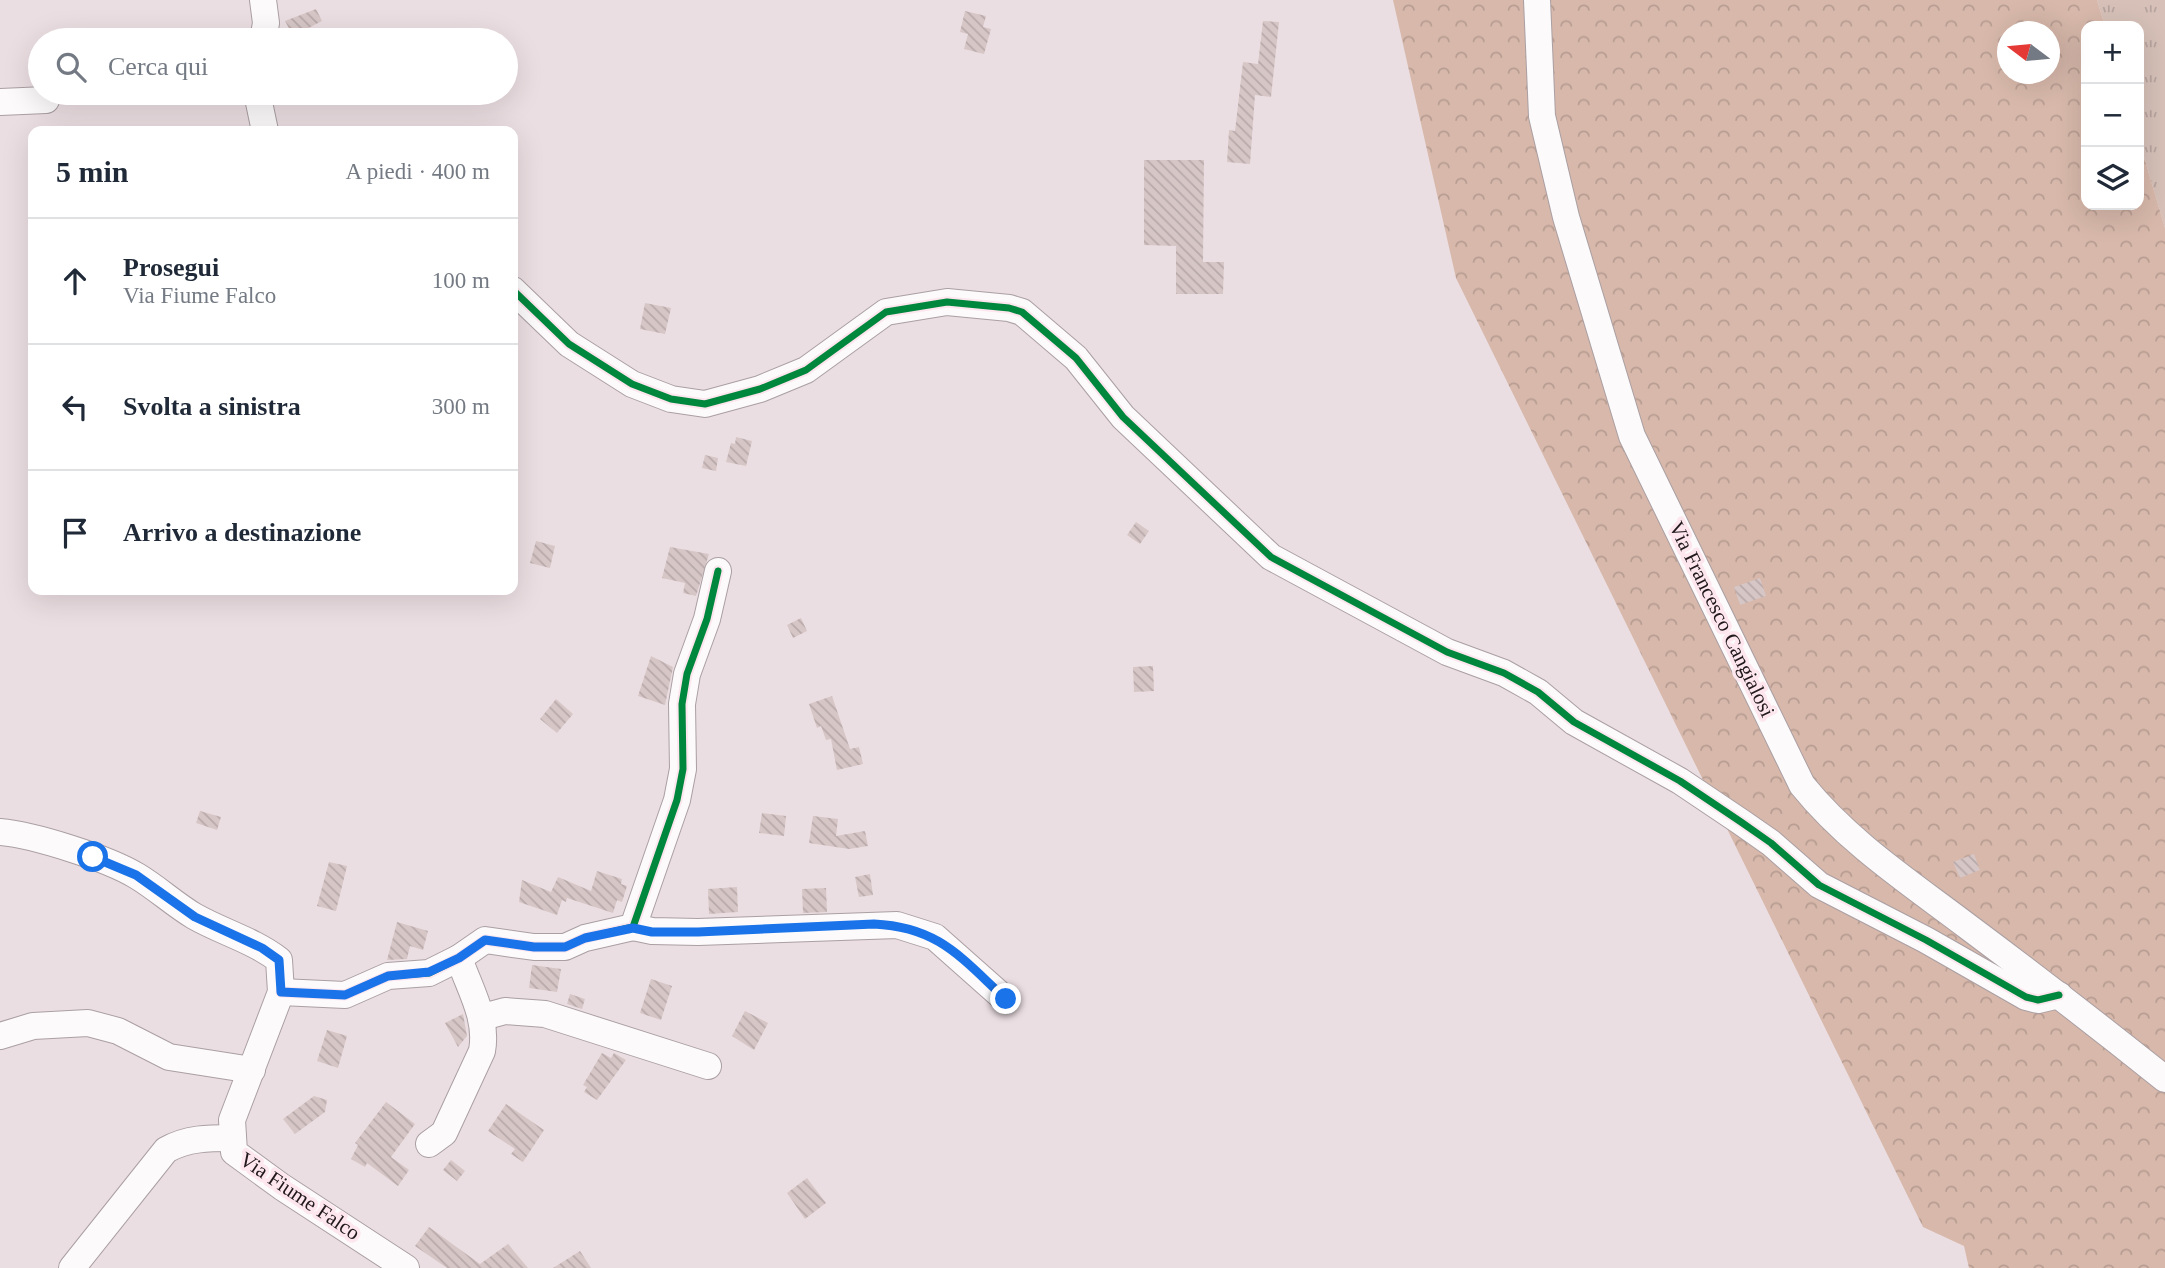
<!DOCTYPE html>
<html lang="it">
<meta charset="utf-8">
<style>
:root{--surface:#fff;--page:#f6f6f7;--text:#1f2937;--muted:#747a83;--line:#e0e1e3}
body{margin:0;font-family:"Times New Roman",serif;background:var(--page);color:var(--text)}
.controls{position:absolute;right:21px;top:21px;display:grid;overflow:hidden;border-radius:14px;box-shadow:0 7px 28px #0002}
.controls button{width:63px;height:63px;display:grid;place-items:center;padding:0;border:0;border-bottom:2px solid var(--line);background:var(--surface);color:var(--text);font:35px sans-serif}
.compass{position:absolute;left:1997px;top:21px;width:63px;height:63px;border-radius:50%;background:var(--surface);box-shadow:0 7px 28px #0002;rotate:286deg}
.stop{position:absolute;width:21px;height:21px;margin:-16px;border:5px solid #1a73e8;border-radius:50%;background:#fff}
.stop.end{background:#1a73e8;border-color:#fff;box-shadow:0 2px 7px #0008}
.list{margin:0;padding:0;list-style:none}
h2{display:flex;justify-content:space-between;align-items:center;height:91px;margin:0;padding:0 28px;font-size:30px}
h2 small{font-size:23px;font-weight:400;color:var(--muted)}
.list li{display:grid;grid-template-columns:46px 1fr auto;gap:21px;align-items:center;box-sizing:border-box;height:126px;padding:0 28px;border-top:2px solid var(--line)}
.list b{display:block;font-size:26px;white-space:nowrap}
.list p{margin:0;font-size:23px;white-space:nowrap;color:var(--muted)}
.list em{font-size:23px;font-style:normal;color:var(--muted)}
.icon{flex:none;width:38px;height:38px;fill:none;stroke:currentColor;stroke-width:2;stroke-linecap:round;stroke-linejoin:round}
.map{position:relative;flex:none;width:2165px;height:1268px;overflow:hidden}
.search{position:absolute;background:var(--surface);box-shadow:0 7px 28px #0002;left:28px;top:28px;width:490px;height:77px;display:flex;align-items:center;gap:18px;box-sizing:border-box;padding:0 24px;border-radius:38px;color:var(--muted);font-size:26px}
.panel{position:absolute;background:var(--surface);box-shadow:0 7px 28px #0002;left:28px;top:126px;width:490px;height:469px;border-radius:14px}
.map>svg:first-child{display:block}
</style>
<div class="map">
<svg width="2165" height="1268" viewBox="0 0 2165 1268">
<defs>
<pattern id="grass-tufts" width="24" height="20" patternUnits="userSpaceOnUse" patternTransform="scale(1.75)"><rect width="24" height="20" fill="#d6c0b8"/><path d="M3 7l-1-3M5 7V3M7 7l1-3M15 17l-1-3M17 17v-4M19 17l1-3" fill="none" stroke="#b7a49e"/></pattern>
<pattern id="forest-crowns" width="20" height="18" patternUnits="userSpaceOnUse" patternTransform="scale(1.75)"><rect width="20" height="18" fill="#d7b8aa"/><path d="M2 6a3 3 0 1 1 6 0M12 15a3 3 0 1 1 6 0" fill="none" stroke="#b89d92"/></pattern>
<pattern id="building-back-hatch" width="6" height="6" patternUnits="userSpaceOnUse" patternTransform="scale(1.75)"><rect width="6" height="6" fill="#d7c6c6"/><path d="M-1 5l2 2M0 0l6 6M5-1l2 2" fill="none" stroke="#b8a9aa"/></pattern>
</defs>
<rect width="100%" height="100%" fill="#ebdee2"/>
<polygon fill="url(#grass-tufts)" points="2097,0 2165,0 2165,228 2139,140 2139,26 2105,26"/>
<path fill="url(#forest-crowns)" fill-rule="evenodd" d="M1393,0H2097L2105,26H2086V205H2139V140L2165,228V1268H1969L1964,1246L1923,1227L1456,278ZM2008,32H2050V74H2008Z"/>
<g fill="url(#building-back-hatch)">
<polygon points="316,9 322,21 293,36 285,21"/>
<polygon points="965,11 986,16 983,27 991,29 984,54 964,49 968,34 960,32"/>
<polygon points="1263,21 1279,22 1271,97 1255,95 1250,164 1227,162 1229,130 1235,131 1243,62 1258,64"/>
<polygon points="1144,160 1204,160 1203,262 1224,262 1223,294 1176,294 1176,246 1144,245"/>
<polygon points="645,303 671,308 665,334 640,329"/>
<polygon points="736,437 752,441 746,466 726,462 731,443 735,444"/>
<polygon points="705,455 718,458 716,471 702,468"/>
<polygon points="1136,522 1149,531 1140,544 1127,535"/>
<polygon points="536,541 555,546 550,568 530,563"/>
<polygon points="670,547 709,554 696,596 683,593 685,583 662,578"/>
<polygon points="1760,578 1766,596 1740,605 1734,587"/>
<polygon points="801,618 807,631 793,638 787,625"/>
<polygon points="651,656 673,667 665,705 638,696"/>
<polygon points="1153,666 1154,691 1134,692 1133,667"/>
<polygon points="832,696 850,749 859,747 863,764 837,770 831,739 826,740 821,726 817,728 809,704"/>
<polygon points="556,699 573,714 557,733 540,719"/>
<polygon points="200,811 221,817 217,830 196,823"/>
<polygon points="762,813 786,816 784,836 759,833"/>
<polygon points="813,816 838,819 836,836 865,831 868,846 849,849 809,843"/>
<polygon points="1974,854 1980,870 1960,878 1953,862"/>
<polygon points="329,862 347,866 336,911 317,906"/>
<polygon points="597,871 622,879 621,884 627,886 622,902 617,900 613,913 567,898 566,902 562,900 557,915 519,902 522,880 551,892 558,877 591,891"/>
<polygon points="870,874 873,895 859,897 855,877"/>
<polygon points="737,887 738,912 709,914 708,889"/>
<polygon points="826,888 827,912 803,913 802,889"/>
<polygon points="397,922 428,931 423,950 410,946 407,959 387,960"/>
<polygon points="532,965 561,969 557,992 529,988"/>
<polygon points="651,979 672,986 661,1020 640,1013"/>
<polygon points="570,994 585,999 582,1009 567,1004"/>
<polygon points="745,1011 768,1023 754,1050 732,1036"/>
<polygon points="463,1014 467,1036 458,1047 445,1023"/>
<polygon points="327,1030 347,1036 338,1068 317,1061"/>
<polygon points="602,1053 611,1058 614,1053 626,1060 597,1100 584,1092 587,1087 583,1085"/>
<polygon points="314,1096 327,1100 325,1112 295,1134 283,1119"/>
<polygon points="386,1102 415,1124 391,1157 409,1170 398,1186 367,1163 365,1167 351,1159 358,1145 355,1143"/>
<polygon points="506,1104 544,1130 523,1162 511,1154 515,1149 488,1131"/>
<polygon points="451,1160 465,1171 457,1181 443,1170"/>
<polygon points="807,1178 826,1203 805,1219 787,1193"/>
<polygon points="429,1227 480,1264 508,1244 528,1268 447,1268 415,1246"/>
<polygon points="580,1251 591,1268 553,1268"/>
</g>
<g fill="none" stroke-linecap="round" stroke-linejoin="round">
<g stroke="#aa9fa3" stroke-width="28">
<g id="minor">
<path d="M1537,0L1542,116L1566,217L1632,436L1802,785C1848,842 1909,882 1967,926C2034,976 2100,1027 2165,1079"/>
<polyline points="263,40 266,23 263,0"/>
<polyline points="257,93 265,131"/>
<polyline points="0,102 46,100"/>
<polyline points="513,290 569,344 632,384 671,399 705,404 760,389 806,370 886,312 947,302 1009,308 1022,312 1076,358 1123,417 1271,557 1447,652 1504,673 1538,692 1574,722 1680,781 1741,822 1771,843 1819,885 1926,940 2026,997 2038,1000 2059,995"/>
<path d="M0,832C34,835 107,858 137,876C157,888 174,904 194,916C222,932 253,940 279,960L281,992L232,1120L234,1152L282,1187L406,1268"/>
<polyline points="633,927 652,931 698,932 897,925 935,937 1006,1000"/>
<polyline points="281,992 345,995 388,976 429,973 459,958 485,940 534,947 565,947 585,938 633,927 677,800 683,769 682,704 687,674 707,619 718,571"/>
<polyline points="483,1017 505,1011 545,1014 708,1066"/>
<polyline points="0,1036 33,1026 88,1023 118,1031 169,1057 252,1070"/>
<path d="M429,1144L444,1133L482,1051C488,1018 470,990 459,958"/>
<path d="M72,1268L166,1150C187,1138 209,1138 233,1138"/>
</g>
</g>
<use href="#minor" stroke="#fcfafb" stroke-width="26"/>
<g stroke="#fde6ee" stroke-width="11">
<g id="cycleway">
<polyline points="513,290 569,344 632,384 671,399 705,404 760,389 806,370 886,312 947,302 1009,308 1022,312 1076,358 1123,417 1271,557 1447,652 1504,673 1538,692 1574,722 1680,781 1741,822 1771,843 1819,885 1926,940 2026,997 2038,1000 2059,995"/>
<polyline points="281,992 345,995 388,976 429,973 459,958 485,940 534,947 565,947 585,938 633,927 677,800 683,769 682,704 687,674 707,619 718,571"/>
</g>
</g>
<use href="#cycleway" stroke="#00873e" stroke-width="7"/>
</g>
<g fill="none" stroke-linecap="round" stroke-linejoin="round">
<path stroke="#1a73e8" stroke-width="9" d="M93,857L136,875L195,917L262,948L279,960L281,992L345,995L388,976L429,972L459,958L485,940L534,947H565L585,938L633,928L652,932H698L874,924C939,927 961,958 1006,999"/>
</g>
<g text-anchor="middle" stroke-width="7" stroke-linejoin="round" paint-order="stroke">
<g font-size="21" fill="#20181b" stroke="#fde6ee">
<text transform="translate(1722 619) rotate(64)" y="7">Via Francesco Cangialosi</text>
<text transform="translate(300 1196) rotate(34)" y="7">Via Fiume Falco</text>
</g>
</g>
</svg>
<div class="controls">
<button>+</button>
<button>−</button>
<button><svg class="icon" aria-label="layers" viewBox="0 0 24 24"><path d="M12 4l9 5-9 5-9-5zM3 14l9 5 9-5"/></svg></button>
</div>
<svg class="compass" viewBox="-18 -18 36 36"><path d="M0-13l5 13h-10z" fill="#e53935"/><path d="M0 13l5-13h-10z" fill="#747a83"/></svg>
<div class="stop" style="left:93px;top:857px"></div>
<div class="stop end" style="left:1006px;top:999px"></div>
<div class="search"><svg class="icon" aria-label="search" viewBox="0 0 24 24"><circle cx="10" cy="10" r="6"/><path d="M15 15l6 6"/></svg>Cerca qui</div>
<section class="panel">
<h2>5 min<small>A piedi · 400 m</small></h2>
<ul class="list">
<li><svg class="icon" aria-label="ahead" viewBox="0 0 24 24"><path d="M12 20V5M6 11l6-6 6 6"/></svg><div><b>Prosegui</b><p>Via Fiume Falco</p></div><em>100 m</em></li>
<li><svg class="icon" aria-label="left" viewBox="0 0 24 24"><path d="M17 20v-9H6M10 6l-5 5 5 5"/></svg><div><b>Svolta a sinistra</b></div><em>300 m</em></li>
<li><svg class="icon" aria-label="arrive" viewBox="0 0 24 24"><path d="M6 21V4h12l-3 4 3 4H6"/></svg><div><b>Arrivo a destinazione</b></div></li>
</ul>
</section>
</div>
